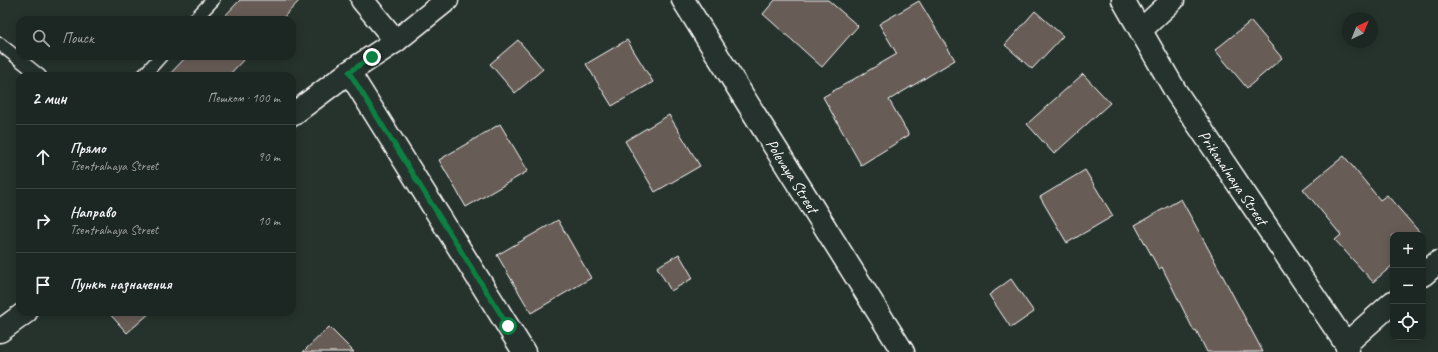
<!DOCTYPE html>
<html lang="ru">
<meta charset="utf-8">
<style>
:root{--surface:#1c2622;--page:#29322f;--text:#f1f3f6;--muted:#a0a5a5;--line:#3a4340}
body{margin:0;font-family:Caveat,sans-serif;background:var(--page);color:var(--text)}
.controls{position:absolute;right:12px;bottom:12px;display:grid;overflow:hidden;border-radius:8px;box-shadow:0 2px 10px #0003}
.controls button{width:36px;height:36px;display:grid;place-items:center;padding:0;border:0;border-bottom:1px solid var(--line);background:var(--surface);color:var(--text);font:20px sans-serif}
.compass{position:absolute;left:1342px;top:12px;width:36px;height:36px;border-radius:50%;background:var(--surface);box-shadow:0 2px 10px #0003;rotate:43deg}
.stop{position:absolute;width:12px;height:12px;margin:-9px;border:3px solid #0b8043;border-radius:50%;background:#fff}
.stop.end{background:#0b8043;border-color:#fff;box-shadow:0 1px 4px #0008}
.list{margin:0;padding:0;list-style:none}
h2{display:flex;justify-content:space-between;align-items:center;height:52px;margin:0;padding:0 16px;font-size:17px}
h2 small{font-size:13px;font-weight:400;color:var(--muted)}
.list li{display:grid;grid-template-columns:26px 1fr auto;gap:12px;align-items:center;box-sizing:border-box;height:64px;padding:0 16px;border-top:1px solid var(--line)}
.list b{display:block;font-size:15px;white-space:nowrap}
.list p{margin:0;font-size:13px;white-space:nowrap;color:var(--muted)}
.list em{font-size:13px;font-style:normal;color:var(--muted)}
.icon{flex:none;width:22px;height:22px;fill:none;stroke:currentColor;stroke-width:2;stroke-linecap:round;stroke-linejoin:round}
.map{position:relative;flex:none;width:1438px;height:352px;overflow:hidden}
.search{position:absolute;background:var(--surface);box-shadow:0 2px 10px #0003;left:16px;top:16px;width:280px;height:44px;display:flex;align-items:center;gap:10px;box-sizing:border-box;padding:0 14px;border-radius:12px;color:var(--muted);font-size:15px}
.panel{position:absolute;background:var(--surface);box-shadow:0 2px 10px #0003;left:16px;top:72px;width:280px;height:244px;border-radius:12px}
.map>svg:first-child{display:block}
</style>
<div class="map">
<svg width="1438" height="352" viewBox="0 0 1438 352">
<rect width="100%" height="100%" fill="#26332d"/>
<filter id="ink" filterUnits="userSpaceOnUse"><feTurbulence type="fractalNoise" baseFrequency=".025" numOctaves="2"/><feDisplacementMap in="SourceGraphic" scale="8" xChannelSelector="R" yChannelSelector="G"/><feConvolveMatrix kernelMatrix="1 2 1 2 8 2 1 2 1" color-interpolation-filters="sRGB"/></filter>
<g filter="url(#ink)">
<g fill="#675b56" stroke="#fff">
<polygon points="240,0 300,0 281,20 221,20"/>
<polygon points="775,0 828,0 858,26 822,67 763,14"/>
<polygon points="919,1 955,60 889,100 909,135 861,165 823,97 897,54 879,24"/>
<polygon points="1035,11 1063,36 1032,69 1005,45"/>
<polygon points="1251,21 1282,58 1247,88 1215,50"/>
<polygon points="518,40 543,69 515,93 490,64"/>
<polygon points="627,40 653,82 612,106 586,64"/>
<polygon points="187,56 247,56 228,76 168,76"/>
<polygon points="1083,74 1110,103 1054,154 1027,124"/>
<polygon points="669,115 700,166 655,192 625,141"/>
<polygon points="500,124 528,171 466,207 439,160"/>
<polygon points="1344,156 1380,200 1387,195 1422,235 1393,235 1393,265 1373,282 1335,240 1341,235 1303,189"/>
<polygon points="1085,170 1113,216 1067,243 1040,197"/>
<polygon points="1181,199 1209,250 1263,352 1207,352 1196,330 1194,331 1162,267 1159,269 1135,225"/>
<polygon points="558,220 591,278 531,313 497,255"/>
<polygon points="679,254 693,278 671,291 657,267"/>
<polygon points="1011,279 1034,312 1011,328 989,295"/>
<polygon points="108,312 151,312 127,333"/>
<polygon points="329,327 354,352 303,352"/>
</g>
<g fill="none" stroke-linecap="round" stroke-linejoin="round">
<g stroke="#fff" stroke-width="15">
<g id="service">
<polyline points="194,20 213,0"/>
<polyline points="0,44 40,76"/>
<polyline points="143,76 161,56"/>
</g>
</g>
<g stroke="#fff" stroke-width="25">
<g id="minor">
<polyline points="362,0 396,41"/>
<path id="s1" d="M683,0L903,352"/>
<path id="s2" d="M1123,0L1176,92L1346,344L1348,352"/>
<polyline points="1141,30 1173,0"/>
<polyline points="349,72 524,352"/>
<polyline points="1423,275 1438,262"/>
<polyline points="1346,344 1393,302"/>
</g>
</g>
<g stroke="#fff" stroke-width="25">
<g id="tertiary">
<polyline points="292,115 349,72 396,41 447,0"/>
<polyline points="0,331 26,312"/>
</g>
</g>
<use href="#service" stroke="#26332d" stroke-width="12"/>
<use href="#minor" stroke="#26332d" stroke-width="22"/>
<use href="#tertiary" stroke="#26332d" stroke-width="22"/>
</g>
</g>
<g fill="none" stroke-linecap="round" stroke-linejoin="round" filter="url(#ink)">
<polyline stroke="#0b8043" stroke-width="5" points="372,57 349,72 508,326"/>
</g>
<g text-anchor="middle" stroke-width="3" stroke-linejoin="round" paint-order="stroke">
<g font-size="16" fill="#fff" stroke="#26332d">
<text dy="6" stroke="none"><textPath href="#s1" startOffset="207">Polevaya Street</textPath></text>
<text dy="6" stroke="none"><textPath href="#s2" startOffset="209">Prikanalnaya Street</textPath></text>
</g>
</g>
</svg>
<div class="controls">
<button>+</button>
<button>−</button>
<button><svg class="icon" aria-label="locate" viewBox="0 0 24 24"><circle cx="12" cy="12" r="6"/><path d="M12 2v4M12 18v4M2 12h4M18 12h4"/></svg></button>
</div>
<svg class="compass" viewBox="-18 -18 36 36"><path d="M0-13l5 13h-10z" fill="#e53935"/><path d="M0 13l5-13h-10z" fill="#a0a5a5"/></svg>
<div class="stop" style="left:508px;top:326px"></div>
<div class="stop end" style="left:372px;top:57px"></div>
<div class="search"><svg class="icon" aria-label="search" viewBox="0 0 24 24"><circle cx="10" cy="10" r="6"/><path d="M15 15l6 6"/></svg>Поиск</div>
<section class="panel">
<h2>2 мин<small>Пешком · 100 m</small></h2>
<ul class="list">
<li><svg class="icon" aria-label="ahead" viewBox="0 0 24 24"><path d="M12 20V5M6 11l6-6 6 6"/></svg><div><b>Прямо</b><p>Tsentralnaya Street</p></div><em>90 m</em></li>
<li><svg class="icon" aria-label="right" viewBox="0 0 24 24"><path d="M7 20v-9h11M14 6l5 5-5 5"/></svg><div><b>Направо</b><p>Tsentralnaya Street</p></div><em>10 m</em></li>
<li><svg class="icon" aria-label="arrive" viewBox="0 0 24 24"><path d="M6 21V4h12l-3 4 3 4H6"/></svg><div><b>Пункт назначения</b></div></li>
</ul>
</section>
</div>
